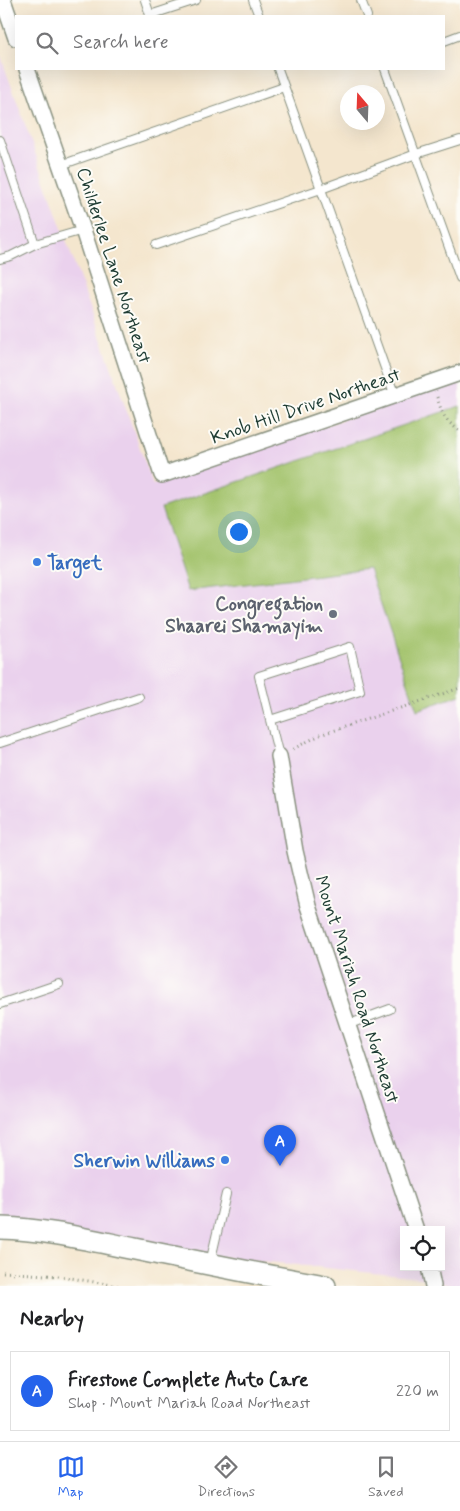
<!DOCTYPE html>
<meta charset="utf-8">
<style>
:root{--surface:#fff;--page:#f6f6f6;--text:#202124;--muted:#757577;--line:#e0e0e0;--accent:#2563eb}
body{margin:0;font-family:Mynerve,sans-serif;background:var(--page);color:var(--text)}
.controls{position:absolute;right:15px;bottom:15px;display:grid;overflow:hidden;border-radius:0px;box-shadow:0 5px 20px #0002}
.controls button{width:45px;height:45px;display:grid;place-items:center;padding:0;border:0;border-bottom:1px solid var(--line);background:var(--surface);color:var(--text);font:25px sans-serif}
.compass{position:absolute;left:340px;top:85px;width:45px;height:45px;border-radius:50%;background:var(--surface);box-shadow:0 5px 20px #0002;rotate:341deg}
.you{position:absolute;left:238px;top:531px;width:18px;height:18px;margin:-12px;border:4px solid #fff;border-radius:50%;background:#1a73e8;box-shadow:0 0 0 8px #1a73e833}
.badge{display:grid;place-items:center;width:32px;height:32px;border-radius:50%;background:var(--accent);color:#fff;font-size:16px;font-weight:700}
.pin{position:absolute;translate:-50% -41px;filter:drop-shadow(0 1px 2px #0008)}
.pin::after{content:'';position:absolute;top:26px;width:18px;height:15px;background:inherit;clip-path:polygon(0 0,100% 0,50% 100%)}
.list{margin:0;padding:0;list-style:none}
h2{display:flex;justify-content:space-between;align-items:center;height:65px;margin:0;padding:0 20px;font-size:21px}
h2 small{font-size:16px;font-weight:400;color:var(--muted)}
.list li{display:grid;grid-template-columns:32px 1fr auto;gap:15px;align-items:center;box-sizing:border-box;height:80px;margin:0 10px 10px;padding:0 10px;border:1px solid var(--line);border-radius:0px}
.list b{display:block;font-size:19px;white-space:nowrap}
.list p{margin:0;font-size:16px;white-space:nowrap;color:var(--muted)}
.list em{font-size:16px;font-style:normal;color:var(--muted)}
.icon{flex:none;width:28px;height:28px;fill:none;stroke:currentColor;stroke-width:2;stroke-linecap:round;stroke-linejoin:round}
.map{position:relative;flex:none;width:460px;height:1286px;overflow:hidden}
.search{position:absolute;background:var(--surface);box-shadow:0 5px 20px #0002;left:15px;right:15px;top:15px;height:55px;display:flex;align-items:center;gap:12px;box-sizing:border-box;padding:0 18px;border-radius:0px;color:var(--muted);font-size:19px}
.sheet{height:155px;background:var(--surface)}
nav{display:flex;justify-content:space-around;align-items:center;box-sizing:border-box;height:70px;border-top:1px solid var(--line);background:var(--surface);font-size:14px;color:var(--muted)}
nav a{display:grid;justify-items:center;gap:2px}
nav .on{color:var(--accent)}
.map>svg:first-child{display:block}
</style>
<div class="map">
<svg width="460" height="1286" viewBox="0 0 460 1286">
<rect width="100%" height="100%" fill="#fdfcf7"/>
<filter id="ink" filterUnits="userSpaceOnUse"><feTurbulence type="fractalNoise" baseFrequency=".02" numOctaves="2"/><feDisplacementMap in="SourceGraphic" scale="10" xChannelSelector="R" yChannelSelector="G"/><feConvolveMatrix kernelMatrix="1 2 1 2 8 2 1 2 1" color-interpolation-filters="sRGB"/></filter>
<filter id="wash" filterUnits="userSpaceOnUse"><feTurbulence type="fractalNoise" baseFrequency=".0096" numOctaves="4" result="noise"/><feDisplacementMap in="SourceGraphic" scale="20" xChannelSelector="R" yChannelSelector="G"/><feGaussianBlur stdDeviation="1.12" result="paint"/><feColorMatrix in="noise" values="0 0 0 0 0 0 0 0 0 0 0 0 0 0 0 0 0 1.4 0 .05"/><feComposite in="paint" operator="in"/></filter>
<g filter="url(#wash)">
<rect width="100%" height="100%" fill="#f4e6ce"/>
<path fill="#ead1ed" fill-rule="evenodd" d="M0,54L153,485L460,379V1286L439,1283L438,1280L0,1233ZM404,1230H441V1267H404Z"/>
<polygon fill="#a3c36c" stroke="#618050" points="460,406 460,695 417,710 369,569 188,591 161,508"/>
</g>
<g filter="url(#ink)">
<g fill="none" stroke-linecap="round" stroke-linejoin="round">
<g stroke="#8a9281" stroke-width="10">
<g id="service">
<polyline points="145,0 150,15 196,0"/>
<polyline points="253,0 259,16"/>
<polyline points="361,0 367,16"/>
<polyline points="444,41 460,35"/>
<polyline points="278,69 395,396"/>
<polyline points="385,69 460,278"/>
<polyline points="0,140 35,244"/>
<polyline points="61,165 284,87"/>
<polyline points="156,245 321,189 416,154 460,140"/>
<polyline points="0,259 11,256 35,244 83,230"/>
<polyline points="270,720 360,691 350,647 259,676 279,756"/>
<polyline points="0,743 139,697"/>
<polyline points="0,1004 59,984"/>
<polyline points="347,1025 390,1009"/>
<polyline points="210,1263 226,1194"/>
</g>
</g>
<g stroke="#8a9281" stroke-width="18">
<g id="minor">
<polyline points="3,0 16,38"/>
<polyline points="27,69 83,230 162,475 460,373"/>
<polyline points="279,756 295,851 308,906 416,1230"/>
<polyline points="429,1267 433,1286"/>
</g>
</g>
<g stroke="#8a9281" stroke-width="24">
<path id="secondary" d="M0,1228C45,1229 90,1240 135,1249C198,1262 261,1275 325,1286"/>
</g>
<g stroke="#8a9281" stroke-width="3" stroke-dasharray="1 4" stroke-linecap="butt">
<path d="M437,397C442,414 445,421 460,431"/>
<polyline points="293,749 320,735 460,688"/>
<polyline points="3,1272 59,1276 118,1286"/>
</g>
<use href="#service" stroke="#fff" stroke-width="8"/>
<use href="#minor" stroke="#fff" stroke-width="15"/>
<use href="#secondary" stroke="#fff" stroke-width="21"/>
</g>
</g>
<g fill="#3f7fe0" stroke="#fdfcf7" stroke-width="2">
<circle cx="37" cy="562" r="5"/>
<circle cx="225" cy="1160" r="5"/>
</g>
<circle fill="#6b7280" stroke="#fdfcf7" stroke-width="2" cx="333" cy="614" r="5"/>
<g text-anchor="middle" stroke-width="4" stroke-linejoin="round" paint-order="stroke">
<g font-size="19" fill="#1f3d34" stroke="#fdfcf7">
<text transform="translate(115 265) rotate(72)" y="7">Childerlee Lane Northeast</text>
<text transform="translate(305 405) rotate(-19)" y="7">Knob Hill Drive Northeast</text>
<text transform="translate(358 989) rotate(72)" y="7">Mount Mariah Road Northeast</text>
</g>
<g font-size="19" font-weight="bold" fill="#366cbe" stroke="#fdfcf7" text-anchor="start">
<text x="47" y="569">Target</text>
<text x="215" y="1167" text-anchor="end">Sherwin Williams</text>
</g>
<g font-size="19" font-weight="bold" fill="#5b616d" stroke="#fdfcf7" text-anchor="end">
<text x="323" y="610">Congregation<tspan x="323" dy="22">Shaarei Shamayim</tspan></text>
</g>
</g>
</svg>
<div class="controls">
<button><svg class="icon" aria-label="locate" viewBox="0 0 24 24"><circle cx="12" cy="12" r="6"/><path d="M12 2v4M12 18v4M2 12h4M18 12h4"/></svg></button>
</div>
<svg class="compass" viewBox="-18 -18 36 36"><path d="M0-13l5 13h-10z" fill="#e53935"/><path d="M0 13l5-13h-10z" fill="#757577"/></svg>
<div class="you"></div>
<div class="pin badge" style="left:280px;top:1166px">A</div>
<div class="search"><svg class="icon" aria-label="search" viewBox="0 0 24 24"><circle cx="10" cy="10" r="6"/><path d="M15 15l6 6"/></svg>Search here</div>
</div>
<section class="sheet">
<h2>Nearby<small></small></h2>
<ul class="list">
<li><span class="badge">A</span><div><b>Firestone Complete Auto Care</b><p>Shop · Mount Mariah Road Northeast</p></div><em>220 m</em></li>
</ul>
</section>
<nav>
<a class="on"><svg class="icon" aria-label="map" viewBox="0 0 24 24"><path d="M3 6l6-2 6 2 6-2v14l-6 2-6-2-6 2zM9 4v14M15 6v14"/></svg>Map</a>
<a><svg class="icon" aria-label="directions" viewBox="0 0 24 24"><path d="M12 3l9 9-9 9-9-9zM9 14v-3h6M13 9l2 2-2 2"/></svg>Directions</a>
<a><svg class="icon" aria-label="saved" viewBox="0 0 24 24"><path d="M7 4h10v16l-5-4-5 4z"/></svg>Saved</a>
</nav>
